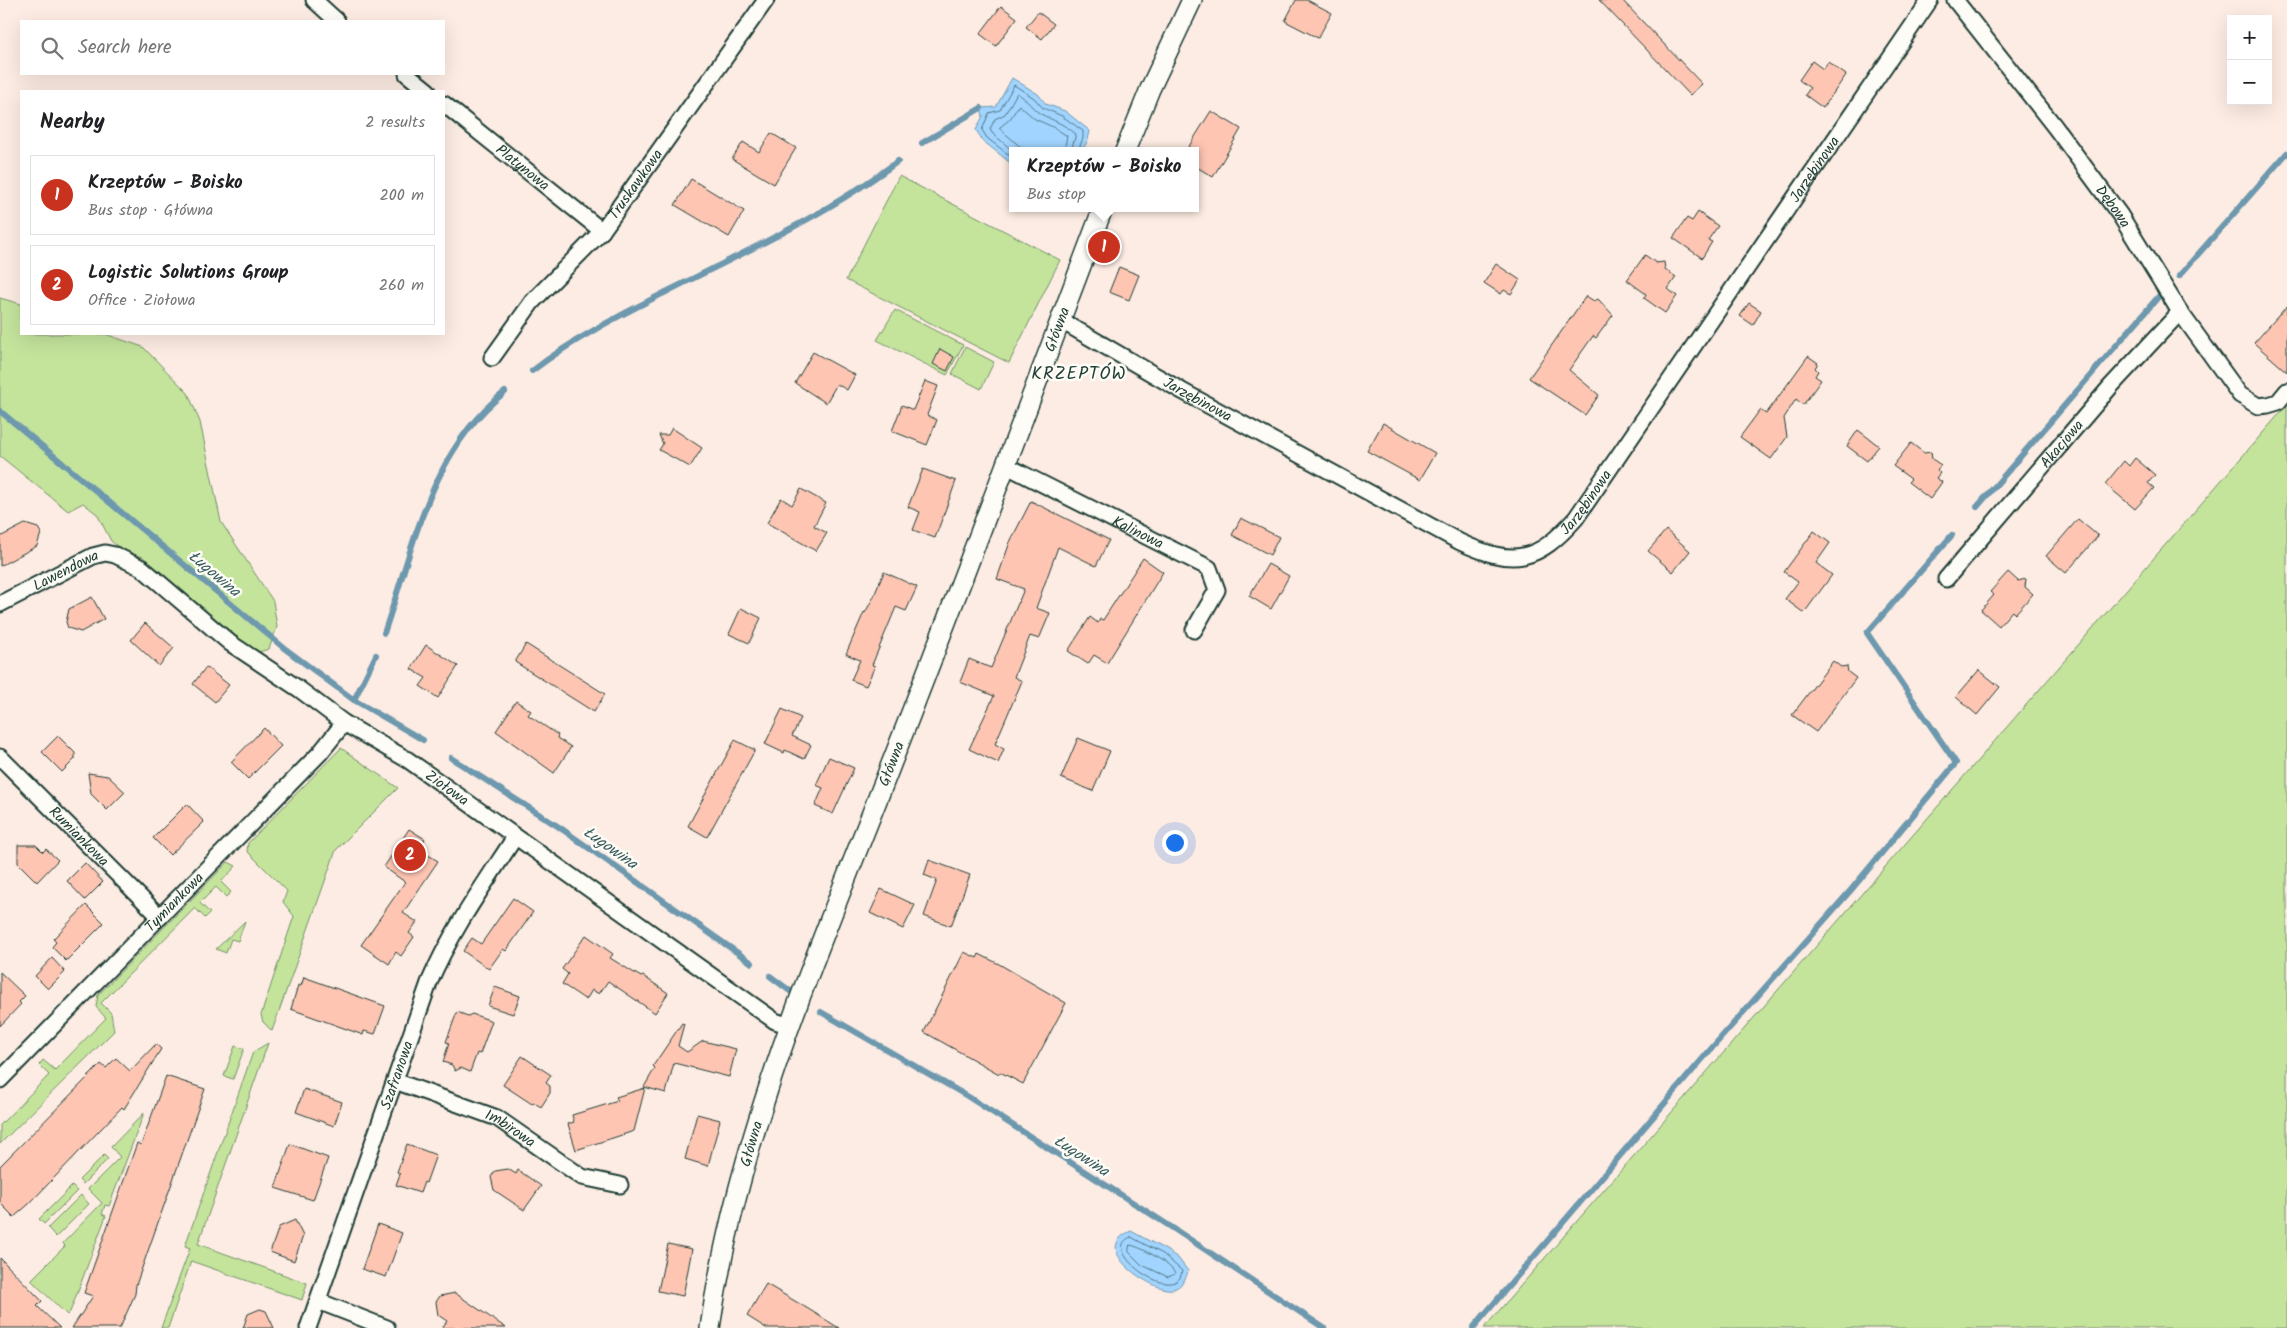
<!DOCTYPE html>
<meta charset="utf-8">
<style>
:root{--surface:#fff;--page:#f2f2f2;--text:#202124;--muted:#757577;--line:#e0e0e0;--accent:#c8321e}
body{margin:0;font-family:Kalam,sans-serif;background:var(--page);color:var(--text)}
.controls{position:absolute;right:15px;top:15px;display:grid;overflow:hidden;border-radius:0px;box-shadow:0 5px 20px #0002}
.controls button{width:45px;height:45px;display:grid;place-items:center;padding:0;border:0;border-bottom:1px solid var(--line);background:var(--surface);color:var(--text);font:25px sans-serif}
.you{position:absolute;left:1174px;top:842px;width:18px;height:18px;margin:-12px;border:4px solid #fff;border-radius:50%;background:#1a73e8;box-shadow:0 0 0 8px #1a73e833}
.badge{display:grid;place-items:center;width:32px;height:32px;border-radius:50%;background:var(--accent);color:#fff;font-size:16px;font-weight:700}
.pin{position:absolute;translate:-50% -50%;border:2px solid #fff;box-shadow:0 1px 5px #0006}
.popup{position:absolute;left:1009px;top:147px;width:190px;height:65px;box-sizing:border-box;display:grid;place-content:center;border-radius:0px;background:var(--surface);filter:drop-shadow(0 1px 4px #0005);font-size:16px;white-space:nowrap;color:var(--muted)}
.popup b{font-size:19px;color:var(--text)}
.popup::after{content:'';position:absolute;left:50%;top:100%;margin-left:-10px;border:10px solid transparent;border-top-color:var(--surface)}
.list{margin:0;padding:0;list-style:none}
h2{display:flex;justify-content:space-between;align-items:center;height:65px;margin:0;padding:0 20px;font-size:21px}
h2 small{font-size:16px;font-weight:400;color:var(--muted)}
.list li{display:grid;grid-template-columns:32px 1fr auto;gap:15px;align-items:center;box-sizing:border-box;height:80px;margin:0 10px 10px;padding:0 10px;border:1px solid var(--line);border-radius:0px}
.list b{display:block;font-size:19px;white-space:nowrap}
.list p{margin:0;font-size:16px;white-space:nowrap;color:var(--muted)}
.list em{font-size:16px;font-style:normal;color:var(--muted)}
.icon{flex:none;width:28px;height:28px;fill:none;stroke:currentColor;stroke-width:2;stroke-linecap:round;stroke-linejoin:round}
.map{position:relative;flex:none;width:2287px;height:1328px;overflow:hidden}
.search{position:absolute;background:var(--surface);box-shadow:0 5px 20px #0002;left:20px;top:20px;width:425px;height:55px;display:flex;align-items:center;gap:12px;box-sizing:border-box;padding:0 18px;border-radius:0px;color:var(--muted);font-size:19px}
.panel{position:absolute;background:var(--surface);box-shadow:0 5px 20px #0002;left:20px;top:90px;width:425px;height:245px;border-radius:0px}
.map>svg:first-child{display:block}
</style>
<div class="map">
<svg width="2287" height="1328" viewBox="0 0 2287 1328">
<rect width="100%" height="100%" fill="#fdece3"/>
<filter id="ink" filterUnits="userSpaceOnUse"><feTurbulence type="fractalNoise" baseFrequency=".02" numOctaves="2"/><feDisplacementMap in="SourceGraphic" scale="10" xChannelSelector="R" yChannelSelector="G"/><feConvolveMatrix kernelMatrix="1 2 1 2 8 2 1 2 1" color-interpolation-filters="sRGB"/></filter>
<g filter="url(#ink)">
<g fill="#c4e49c" stroke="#729068">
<polygon points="899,176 1060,260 1009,363 846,280"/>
<polygon points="0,298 21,304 21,334 105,334 143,347 188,393 200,422 221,522 273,601 277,627 269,649 259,652 249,647 143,557 123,551 111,541 97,514 83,503 68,511 0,456"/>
<polygon points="895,310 963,345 947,375 877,340"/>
<polygon points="965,347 994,362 981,389 952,374"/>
<polygon points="2287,405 2287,1328 1484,1328"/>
<polygon points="341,748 398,788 336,850 272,1031 263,1022 261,1015 294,916 283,902 287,891 247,851 248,843"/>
<polygon points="228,862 236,866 221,882 231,892 226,897 216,887 200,903 210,913 205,918 195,908 101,1003 111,1013 114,1031 0,1144 0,1125 49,1075 39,1065 43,1060 55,1070 106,1018 96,1007 98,995"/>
<polygon points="245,921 238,941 231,939 226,953 216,949"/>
<polygon points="268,1043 198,1244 307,1283 302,1300 191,1261 168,1328 161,1328 190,1248 185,1246 253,1052"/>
<polygon points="235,1046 244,1049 233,1079 224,1076"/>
<polygon points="144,1113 109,1206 105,1205 102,1214 106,1216 70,1312 67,1315 31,1280 65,1246 63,1243 102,1203 88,1189 120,1157 111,1147"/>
<polygon points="104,1155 108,1159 83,1184 79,1180"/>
<polygon points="72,1186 77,1191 44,1224 39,1219"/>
<polygon points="81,1195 89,1204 56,1237 48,1228"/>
</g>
<g fill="#a1d4ff" stroke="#6d98ae">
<polygon points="1012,78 1038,94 1046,104 1065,111 1090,131 1088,140 1082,151 1013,151 1013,165 983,141 976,130 983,116 981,108 996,107"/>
<path d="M1131,1231L1166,1250L1178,1258L1188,1271C1186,1280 1179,1291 1167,1289C1145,1286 1090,1248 1131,1231Z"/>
</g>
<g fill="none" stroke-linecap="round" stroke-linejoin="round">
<g stroke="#537985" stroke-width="1">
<path d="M1013,151L992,133L990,129L995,119L1005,114L1017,93C1027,99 1033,110 1041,114C1054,121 1064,124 1076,134L1071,151"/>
<polyline points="1025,151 999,128 1010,119 1019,105 1035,119 1055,128 1067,136 1064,151"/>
<polyline points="1013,158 987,138 982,130 989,113 1000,110 1014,85 1034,98 1043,108 1062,116 1083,131 1083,138 1078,151"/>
<path d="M1131,1237L1163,1254L1182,1271C1178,1308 1096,1250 1131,1237Z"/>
<path d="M1130,1245C1140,1246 1172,1264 1175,1274L1168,1277L1142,1265L1129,1252Z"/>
</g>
<g stroke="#6d98ae" stroke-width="6">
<polyline points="922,143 981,108"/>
<polyline points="2179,276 2287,153"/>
<path d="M532,371C573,339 619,316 666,292C743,253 828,214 898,161"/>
<polyline points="0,411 284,648 354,700 423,740"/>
<polyline points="1977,507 2159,296"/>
<path d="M384,633C413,549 431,449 505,392"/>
<polyline points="354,700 376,655"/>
<polyline points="451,758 559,827 752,963"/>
<polyline points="770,976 790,991"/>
<polyline points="821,1012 967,1096 1168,1225 1324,1328"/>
<polyline points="1473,1328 1711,1049 1851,890 1956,763 1867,633 1952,535"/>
</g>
</g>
<g fill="#fec5b3" stroke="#1f3d34">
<polygon points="1296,0 1307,0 1332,13 1318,38 1285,21"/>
<polygon points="1599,0 1622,0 1702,84 1690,95"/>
<polygon points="1001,6 1017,18 996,46 980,34"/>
<polygon points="1038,12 1054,24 1042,39 1026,27"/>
<polygon points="1812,61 1823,69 1828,62 1846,75 1823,108 1805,95 1810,88 1799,80"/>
<polygon points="1211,111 1241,129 1213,177 1195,166 1195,151 1186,151"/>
<polygon points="771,133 796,148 774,184 732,159 743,142 759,152"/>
<polygon points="691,179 744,211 729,237 675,205"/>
<polygon points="1698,212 1718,226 1708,240 1712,242 1702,258 1673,238 1687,218 1692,221"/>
<polygon points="1645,255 1656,263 1664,262 1665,269 1676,277 1668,289 1677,296 1665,313 1644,298 1646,294 1627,280"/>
<polygon points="1496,264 1520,280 1511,294 1504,290 1501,294 1484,283"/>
<polygon points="1119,267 1139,275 1129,300 1109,292"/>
<polygon points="1586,296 1594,301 1598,299 1613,315 1596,338 1593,336 1569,370 1599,395 1585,415 1529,378"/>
<polygon points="1749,303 1761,311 1753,325 1740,316"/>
<polygon points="2287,306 2287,372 2254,343"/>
<polygon points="940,349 954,357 947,371 933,364"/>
<polygon points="813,352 855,375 847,390 837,384 826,403 795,383"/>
<polygon points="1808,356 1818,363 1815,368 1818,371 1815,376 1821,380 1803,405 1796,399 1784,418 1787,437 1771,459 1740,437 1760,410 1766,414"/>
<polygon points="925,381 938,386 927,415 937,420 927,445 892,431 902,405 913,410"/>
<polygon points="1383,423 1435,453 1420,480 1367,451"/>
<polygon points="672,428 702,448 690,467 659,450 663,444 659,435 668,435"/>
<polygon points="1858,430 1879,446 1867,461 1847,446"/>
<polygon points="1911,443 1924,453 1931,452 1932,459 1941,465 1937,470 1940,473 1936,478 1942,482 1930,499 1908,482 1911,479 1893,466"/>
<polygon points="2135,458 2155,475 2148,483 2154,488 2135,509 2105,484 2124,461 2129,466"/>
<polygon points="923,469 956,481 935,538 913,530 920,512 908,507"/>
<polygon points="801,489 826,503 814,526 827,533 816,551 767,523 781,498 792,505"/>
<polygon points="1031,501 1109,540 1096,566 1058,547 1036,608 1050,613 1039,639 1030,636 1014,677 1022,681 995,744 1004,749 998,763 969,749 994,696 960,682 969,659 991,668 1024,589 997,579 1010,542"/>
<polygon points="1241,518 1279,537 1270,555 1232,535"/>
<polygon points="2078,519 2098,536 2066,573 2046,556"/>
<polygon points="25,524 38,528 41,533 37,546 0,566 0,537"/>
<polygon points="1666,530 1690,551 1673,572 1648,551"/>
<polygon points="1814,531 1830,543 1816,563 1832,575 1804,613 1785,599 1798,582 1784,572"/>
<polygon points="1143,558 1163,572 1107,663 1094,655 1088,664 1068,651 1090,617 1098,623 1100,619 1103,620"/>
<polygon points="1268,564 1289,576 1271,609 1249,596"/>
<polygon points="884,572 917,587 906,611 896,607 872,665 875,666 866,686 851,680 860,660 846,654 864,612 865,613 873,598"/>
<polygon points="2008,572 2018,581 2026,579 2025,587 2033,594 2015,614 2012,611 1999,626 1981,610 1994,595 1990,592"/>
<polygon points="92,597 104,619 81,632 68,628 66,622 69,609"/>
<polygon points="741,608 761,618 749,643 729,634"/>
<polygon points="145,623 174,648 159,666 131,640"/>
<polygon points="526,644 605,694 594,712 515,662"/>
<polygon points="426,645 458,666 438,698 420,686 426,678 411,669"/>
<polygon points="1833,661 1841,667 1847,666 1848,672 1856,678 1816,732 1792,715"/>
<polygon points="206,667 229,685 215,702 193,684"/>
<polygon points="1979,670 2000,687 1977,715 1956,697"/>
<polygon points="516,701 531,711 528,715 558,735 557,738 571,747 554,773 496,731"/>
<polygon points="782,709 801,718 792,736 811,745 804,759 785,750 784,753 765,744"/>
<polygon points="264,728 281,746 248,779 231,762"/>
<polygon points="58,736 75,753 75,759 62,772 42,752"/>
<polygon points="1078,738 1110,751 1093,791 1061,778"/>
<polygon points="735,740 755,750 707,837 688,826"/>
<polygon points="829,757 854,768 833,814 815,806 823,788 816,785"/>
<polygon points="88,773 108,776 125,792 107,810 91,794"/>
<polygon points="187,804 204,822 170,855 153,838"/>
<polygon points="409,829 425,839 418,849 438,861 403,913 417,922 409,933 414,937 401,956 396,952 389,964 361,945 405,882 384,867"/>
<polygon points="18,845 36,845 43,852 46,849 58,860 37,882 18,863"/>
<polygon points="929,860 970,875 951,926 924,916 937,880 924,875"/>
<polygon points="85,863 103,882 85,900 67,881"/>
<polygon points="881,889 915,905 903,929 870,913"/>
<polygon points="513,898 533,912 506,951 503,949 489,969 463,951 472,938 481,944"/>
<polygon points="86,905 104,923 66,961 52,947 56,942 53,939"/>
<polygon points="586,935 613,954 610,958 641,977 643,976 668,993 655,1013 608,981 599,994 592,990 586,1000 562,984 568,974 562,969"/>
<polygon points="964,952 977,958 979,954 999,964 1066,1003 1023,1084 1000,1072 999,1074 924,1032"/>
<polygon points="52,958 65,972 48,989 35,976"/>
<polygon points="0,972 25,996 19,1002 21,1004 0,1026"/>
<polygon points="304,977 385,1006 375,1034 364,1031 363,1035 291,1009 298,985 301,986"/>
<polygon points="495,987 520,996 513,1014 488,1006"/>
<polygon points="457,1012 468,1016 472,1014 492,1021 480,1054 477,1053 470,1072 461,1068 455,1071 452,1065 443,1062 449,1043 446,1042"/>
<polygon points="682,1023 684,1024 678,1046 687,1052 703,1041 736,1049 729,1077 674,1063 666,1093 644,1087 655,1068 653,1066"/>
<polygon points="156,1044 161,1049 124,1109 122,1107 29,1204 14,1217 0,1203 0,1166 101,1064 106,1068 116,1058 130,1071"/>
<polygon points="522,1056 551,1075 546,1083 550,1086 550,1093 541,1107 533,1102 532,1104 503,1085"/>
<polygon points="166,1076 205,1089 136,1285 135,1294 120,1328 72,1328 93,1296 84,1293 137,1143 141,1145"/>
<polygon points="645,1088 634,1131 576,1150 568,1124 574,1122 572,1115 618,1101 616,1097"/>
<polygon points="304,1089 342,1102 334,1126 296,1112"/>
<polygon points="697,1114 720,1120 708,1166 685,1159"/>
<polygon points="290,1144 328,1158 313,1200 275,1188"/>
<polygon points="407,1144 436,1155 426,1183 424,1182 420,1193 396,1185 400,1174 397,1172"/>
<polygon points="508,1169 516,1174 518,1170 541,1186 524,1210 494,1190 491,1177 495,1171"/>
<polygon points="295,1220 303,1236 294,1261 270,1252 279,1227"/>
<polygon points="378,1224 402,1233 386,1277 362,1269"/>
<polygon points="668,1244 692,1249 683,1296 658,1291"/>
<polygon points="0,1258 42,1301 37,1306 60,1328 0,1328"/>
<polygon points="766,1284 805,1307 839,1328 766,1328 747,1316"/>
<polygon points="455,1293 506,1328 442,1328 447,1321 438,1315 436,1302 440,1296"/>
<polygon points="260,1309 266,1311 274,1328 243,1328 248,1314"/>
</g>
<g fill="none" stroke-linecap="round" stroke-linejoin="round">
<g stroke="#1f3d34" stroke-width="19">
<g id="minor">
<polyline points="314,0 337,21"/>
<path id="s1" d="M1955,0L2055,127L2120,215L2180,312L2240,395L2258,406L2268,405L2278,402L2287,391"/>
<polyline points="407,74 428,91"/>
<path id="s2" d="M444,104L602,231"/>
<path id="s3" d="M1060,320L1182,391L1460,542C1514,567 1537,562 1576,518L1930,0"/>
<path id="s4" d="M492,358L532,302L602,231L766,0"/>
<path id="s5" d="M1005,465L1209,568L1217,590L1194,630"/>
<path id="s6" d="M1946,579L2111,386L2180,312"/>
<path id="s7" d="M0,604L93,556L105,553L115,555L142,568L230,643L299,689L344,723L408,760L775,1021L790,1026"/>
<path id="s8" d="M0,757L160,917"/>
<path id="s9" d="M0,1080L320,753L344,723"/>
<path id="s10" d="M395,1081L497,1118L582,1177L620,1185"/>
<polyline points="318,1301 387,1328"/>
<path id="s11" d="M308,1328L429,983C451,931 484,885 515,837"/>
</g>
</g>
<g stroke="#1f3d34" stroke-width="22">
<g id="tertiary">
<polyline points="1125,151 1150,89 1192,0"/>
<path id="s12" d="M710,1328C738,1132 819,950 890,767C963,581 1032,394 1103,208"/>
</g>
</g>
<use href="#minor" stroke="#fdfcf7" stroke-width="15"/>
<use href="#tertiary" stroke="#fdfcf7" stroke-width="19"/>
</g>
</g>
<g text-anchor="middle" stroke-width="5" stroke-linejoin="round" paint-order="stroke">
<g font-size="15" fill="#1f3d34" stroke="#fdfcf7">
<text dy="5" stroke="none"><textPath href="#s2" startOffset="101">Platynowa</textPath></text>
<text dy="5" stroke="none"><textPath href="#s3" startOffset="1012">Jarzębinowa</textPath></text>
<text dy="5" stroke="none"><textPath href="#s4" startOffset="226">Truskawkowa</textPath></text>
<text dy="5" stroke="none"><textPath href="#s1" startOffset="260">Dębowa</textPath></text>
<text dy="5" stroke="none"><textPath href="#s12" startOffset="1059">Główna</textPath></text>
<text dy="5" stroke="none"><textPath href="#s3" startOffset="159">Jarzębinowa</textPath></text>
<text dy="5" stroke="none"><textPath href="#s6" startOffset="178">Akacjowa</textPath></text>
<text dy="5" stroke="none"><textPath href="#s3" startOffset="608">Jarzębinowa</textPath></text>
<text dy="5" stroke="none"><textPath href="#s5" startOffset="149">Kalinowa</textPath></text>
<text dy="5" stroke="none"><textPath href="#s7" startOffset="74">Lawendowa</textPath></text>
<text dy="5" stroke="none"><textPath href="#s12" startOffset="594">Główna</textPath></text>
<text dy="5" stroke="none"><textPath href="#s7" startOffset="534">Ziołowa</textPath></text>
<text dy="5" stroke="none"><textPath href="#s8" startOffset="112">Rumiankowa</textPath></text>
<text dy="5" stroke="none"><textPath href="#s9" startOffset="249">Tymiankowa</textPath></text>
<text dy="5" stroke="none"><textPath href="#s11" startOffset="268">Szafranowa</textPath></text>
<text dy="5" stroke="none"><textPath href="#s10" startOffset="125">Imbirowa</textPath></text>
<text dy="5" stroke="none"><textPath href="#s12" startOffset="189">Główna</textPath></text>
</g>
<g font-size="16" font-style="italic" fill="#395b5d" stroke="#fdfcf7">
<text transform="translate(215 573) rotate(40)" y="6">Ługowina</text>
<text transform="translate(611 847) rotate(35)" y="6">Ługowina</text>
<text transform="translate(1082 1155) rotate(33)" y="6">Ługowina</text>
</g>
<g font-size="18" letter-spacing="1" fill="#1f3d34" stroke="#fdfcf7">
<text x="1079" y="379">KRZEPTÓW</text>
</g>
</g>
</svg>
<div class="controls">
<button>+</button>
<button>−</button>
</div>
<div class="you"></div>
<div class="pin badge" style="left:1104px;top:247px">1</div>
<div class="popup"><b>Krzeptów - Boisko</b>Bus stop</div>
<div class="pin badge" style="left:410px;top:855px">2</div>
<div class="search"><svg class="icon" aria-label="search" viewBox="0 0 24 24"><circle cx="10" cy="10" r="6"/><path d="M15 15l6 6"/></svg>Search here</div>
<section class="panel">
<h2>Nearby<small>2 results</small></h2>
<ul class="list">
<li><span class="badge">1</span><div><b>Krzeptów - Boisko</b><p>Bus stop · Główna</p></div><em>200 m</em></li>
<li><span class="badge">2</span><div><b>Logistic Solutions Group</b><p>Office · Ziołowa</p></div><em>260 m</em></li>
</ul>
</section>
</div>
